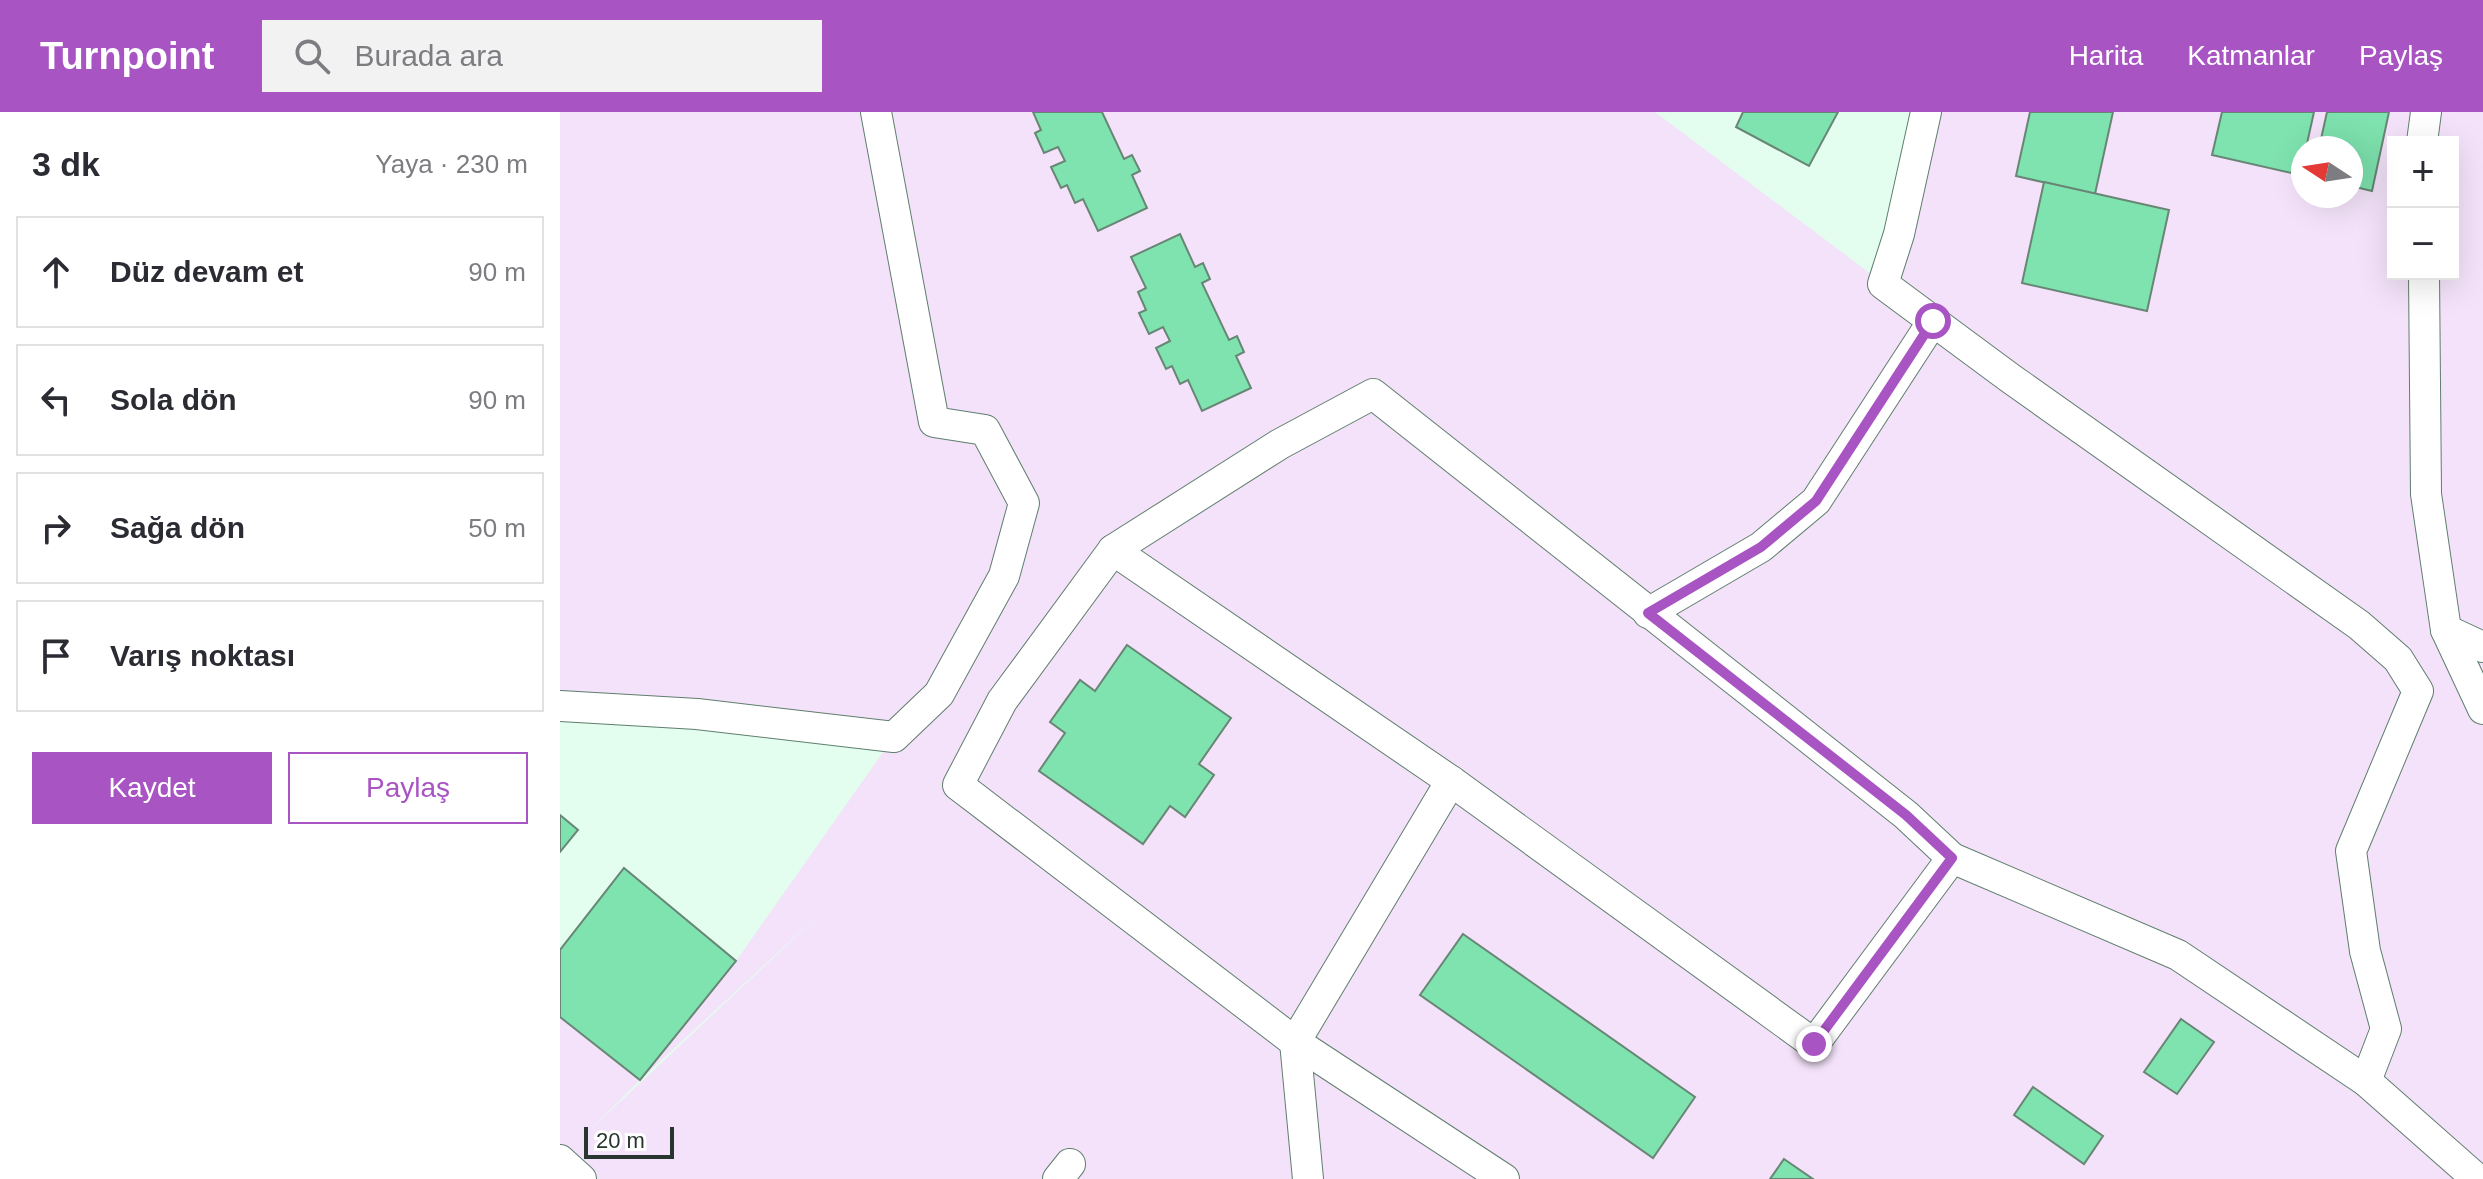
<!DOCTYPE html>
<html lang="tr">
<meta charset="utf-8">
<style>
:root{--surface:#fff;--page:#f2f2f3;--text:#2b2b33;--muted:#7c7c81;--line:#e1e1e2;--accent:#a854c3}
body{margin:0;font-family:Arial,sans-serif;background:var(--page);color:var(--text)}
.controls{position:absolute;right:24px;top:24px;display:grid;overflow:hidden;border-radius:0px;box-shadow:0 8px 32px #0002}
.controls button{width:72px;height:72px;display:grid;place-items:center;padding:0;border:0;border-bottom:2px solid var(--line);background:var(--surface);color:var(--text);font:40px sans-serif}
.compass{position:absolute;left:1731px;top:24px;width:72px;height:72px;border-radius:50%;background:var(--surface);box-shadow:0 8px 32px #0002;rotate:282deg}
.scale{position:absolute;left:24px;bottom:20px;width:90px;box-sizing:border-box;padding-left:8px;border:4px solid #29362f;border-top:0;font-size:22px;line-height:28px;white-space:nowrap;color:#29362f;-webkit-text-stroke:6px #fff;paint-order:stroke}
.stop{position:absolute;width:24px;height:24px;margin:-18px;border:6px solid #a854c3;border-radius:50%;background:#fff}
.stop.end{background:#a854c3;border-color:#fff;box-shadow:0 2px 8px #0008}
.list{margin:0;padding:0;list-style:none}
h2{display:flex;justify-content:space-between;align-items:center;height:104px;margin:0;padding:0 32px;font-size:34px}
h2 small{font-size:26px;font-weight:400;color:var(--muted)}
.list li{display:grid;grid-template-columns:52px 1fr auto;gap:24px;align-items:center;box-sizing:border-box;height:112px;margin:0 16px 16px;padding:0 16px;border:2px solid var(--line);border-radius:0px}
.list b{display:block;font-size:30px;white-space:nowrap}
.list em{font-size:26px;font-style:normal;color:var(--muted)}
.actions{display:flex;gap:16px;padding:24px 32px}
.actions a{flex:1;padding:18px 0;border:2px solid var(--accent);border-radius:0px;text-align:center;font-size:28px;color:var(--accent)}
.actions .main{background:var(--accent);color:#fff}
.icon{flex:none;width:44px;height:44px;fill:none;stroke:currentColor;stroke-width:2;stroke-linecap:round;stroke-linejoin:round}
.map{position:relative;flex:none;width:1923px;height:1067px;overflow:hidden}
header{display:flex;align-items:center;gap:48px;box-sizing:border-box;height:112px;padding:0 40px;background:var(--accent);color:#fff}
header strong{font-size:38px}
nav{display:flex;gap:44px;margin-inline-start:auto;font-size:28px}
.search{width:560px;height:72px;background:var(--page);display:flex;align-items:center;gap:20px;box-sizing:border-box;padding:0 28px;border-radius:0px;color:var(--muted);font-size:30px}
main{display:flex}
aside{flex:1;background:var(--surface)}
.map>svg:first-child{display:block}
</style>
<header>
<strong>Turnpoint</strong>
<div class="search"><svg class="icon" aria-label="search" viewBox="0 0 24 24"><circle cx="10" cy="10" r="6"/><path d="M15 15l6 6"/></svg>Burada ara</div>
<nav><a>Harita</a><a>Katmanlar</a><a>Paylaş</a></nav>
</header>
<main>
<aside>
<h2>3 dk<small>Yaya · 230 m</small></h2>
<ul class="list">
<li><svg class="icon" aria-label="ahead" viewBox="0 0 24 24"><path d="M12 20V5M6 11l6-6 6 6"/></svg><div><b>Düz devam et</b></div><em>90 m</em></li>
<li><svg class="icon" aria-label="left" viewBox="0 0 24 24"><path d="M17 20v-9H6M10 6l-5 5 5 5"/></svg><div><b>Sola dön</b></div><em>90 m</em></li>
<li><svg class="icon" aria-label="right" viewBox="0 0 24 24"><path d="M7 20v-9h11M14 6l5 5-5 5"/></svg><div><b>Sağa dön</b></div><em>50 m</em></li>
<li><svg class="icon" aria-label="arrive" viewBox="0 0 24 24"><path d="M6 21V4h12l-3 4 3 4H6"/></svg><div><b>Varış noktası</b></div></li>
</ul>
<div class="actions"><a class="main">Kaydet</a><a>Paylaş</a></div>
</aside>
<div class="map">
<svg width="1923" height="1067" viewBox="0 0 1923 1067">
<rect width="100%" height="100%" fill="#e3feee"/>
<path fill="#f3e2f9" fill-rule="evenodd" d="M0,0H1095L1323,171L1366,0H1923V1067H21L0,1048V905L80,968L176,849L333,626L0,594ZM1833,30H1893V162H1833ZM1743,36H1791V84H1743ZM281,782L29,1019L80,968Z"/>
<g fill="#7ee3af" stroke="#688675" stroke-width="2">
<polygon points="473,0 542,0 564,47 572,43 580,59 572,63 587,96 538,119 523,87 515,91 507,73 501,76 491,55 505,49 498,35 484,41 475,21 481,18"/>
<polygon points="1183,0 1278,0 1249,54 1176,15"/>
<polygon points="1470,0 1553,0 1535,82 1456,64"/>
<polygon points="1662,0 1754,0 1746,36 1743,36 1740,63 1652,43"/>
<polygon points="1767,0 1829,0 1812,79 1791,74 1791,36 1759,36"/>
<polygon points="1484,70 1609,98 1587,199 1462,171"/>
<polygon points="620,122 635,155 643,151 650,167 642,171 669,228 677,224 684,240 676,244 691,276 642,299 628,268 620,272 612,254 606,257 596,236 610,229 603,215 589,222 579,201 586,198 578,180 586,176 571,145"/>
<polygon points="567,533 671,606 639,652 654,663 625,705 610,694 583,732 479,659 505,621 490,610 520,568 535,579"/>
<polygon points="0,703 18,718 0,740"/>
<polygon points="64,756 176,849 80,968 0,905 0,838"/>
<polygon points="903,822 1135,985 1093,1046 860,883"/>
<polygon points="1621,907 1654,930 1617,982 1584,960"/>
<polygon points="1473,975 1543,1024 1524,1052 1454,1003"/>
<polygon points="1224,1047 1253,1067 1210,1067"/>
</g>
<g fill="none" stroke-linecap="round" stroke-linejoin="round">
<g stroke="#5f7e6d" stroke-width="32">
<g id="minor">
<polyline points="1366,0 1339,122 1323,172 1450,266 1799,513 1838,547 1858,579 1791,739 1805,839 1826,917 1806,969"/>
<polyline points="1862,30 1866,0"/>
<polyline points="1864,162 1866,382 1886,518 1923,597"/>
<polyline points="553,438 891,669 1254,932 1392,746"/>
<polyline points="1088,501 1201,435 1256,389 1373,209"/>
<polyline points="1886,518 1923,535"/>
<polyline points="0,594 137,602 334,625 379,582 444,464 464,391 425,318 374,310 316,0"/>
<polyline points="0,1048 21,1067"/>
<polyline points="498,1067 510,1052"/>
<polyline points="748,1067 735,930 891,669"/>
<polyline points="944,1067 735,930 398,673 442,589 553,438 720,332 813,282 1346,703 1392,746 1618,843 1806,969 1917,1067"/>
</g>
</g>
<use href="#minor" stroke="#fff" stroke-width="30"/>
</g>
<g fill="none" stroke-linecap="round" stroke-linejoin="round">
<polyline stroke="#a854c3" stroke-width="10" points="1254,932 1392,746 1346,703 1088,501 1201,435 1256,389 1373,209"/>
</g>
</svg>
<div class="controls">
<button>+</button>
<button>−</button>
</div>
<svg class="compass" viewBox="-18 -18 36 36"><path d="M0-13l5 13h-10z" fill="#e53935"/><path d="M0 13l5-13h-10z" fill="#7c7c81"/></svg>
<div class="scale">20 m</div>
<div class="stop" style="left:1373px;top:209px"></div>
<div class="stop end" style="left:1254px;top:932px"></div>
</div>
</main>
